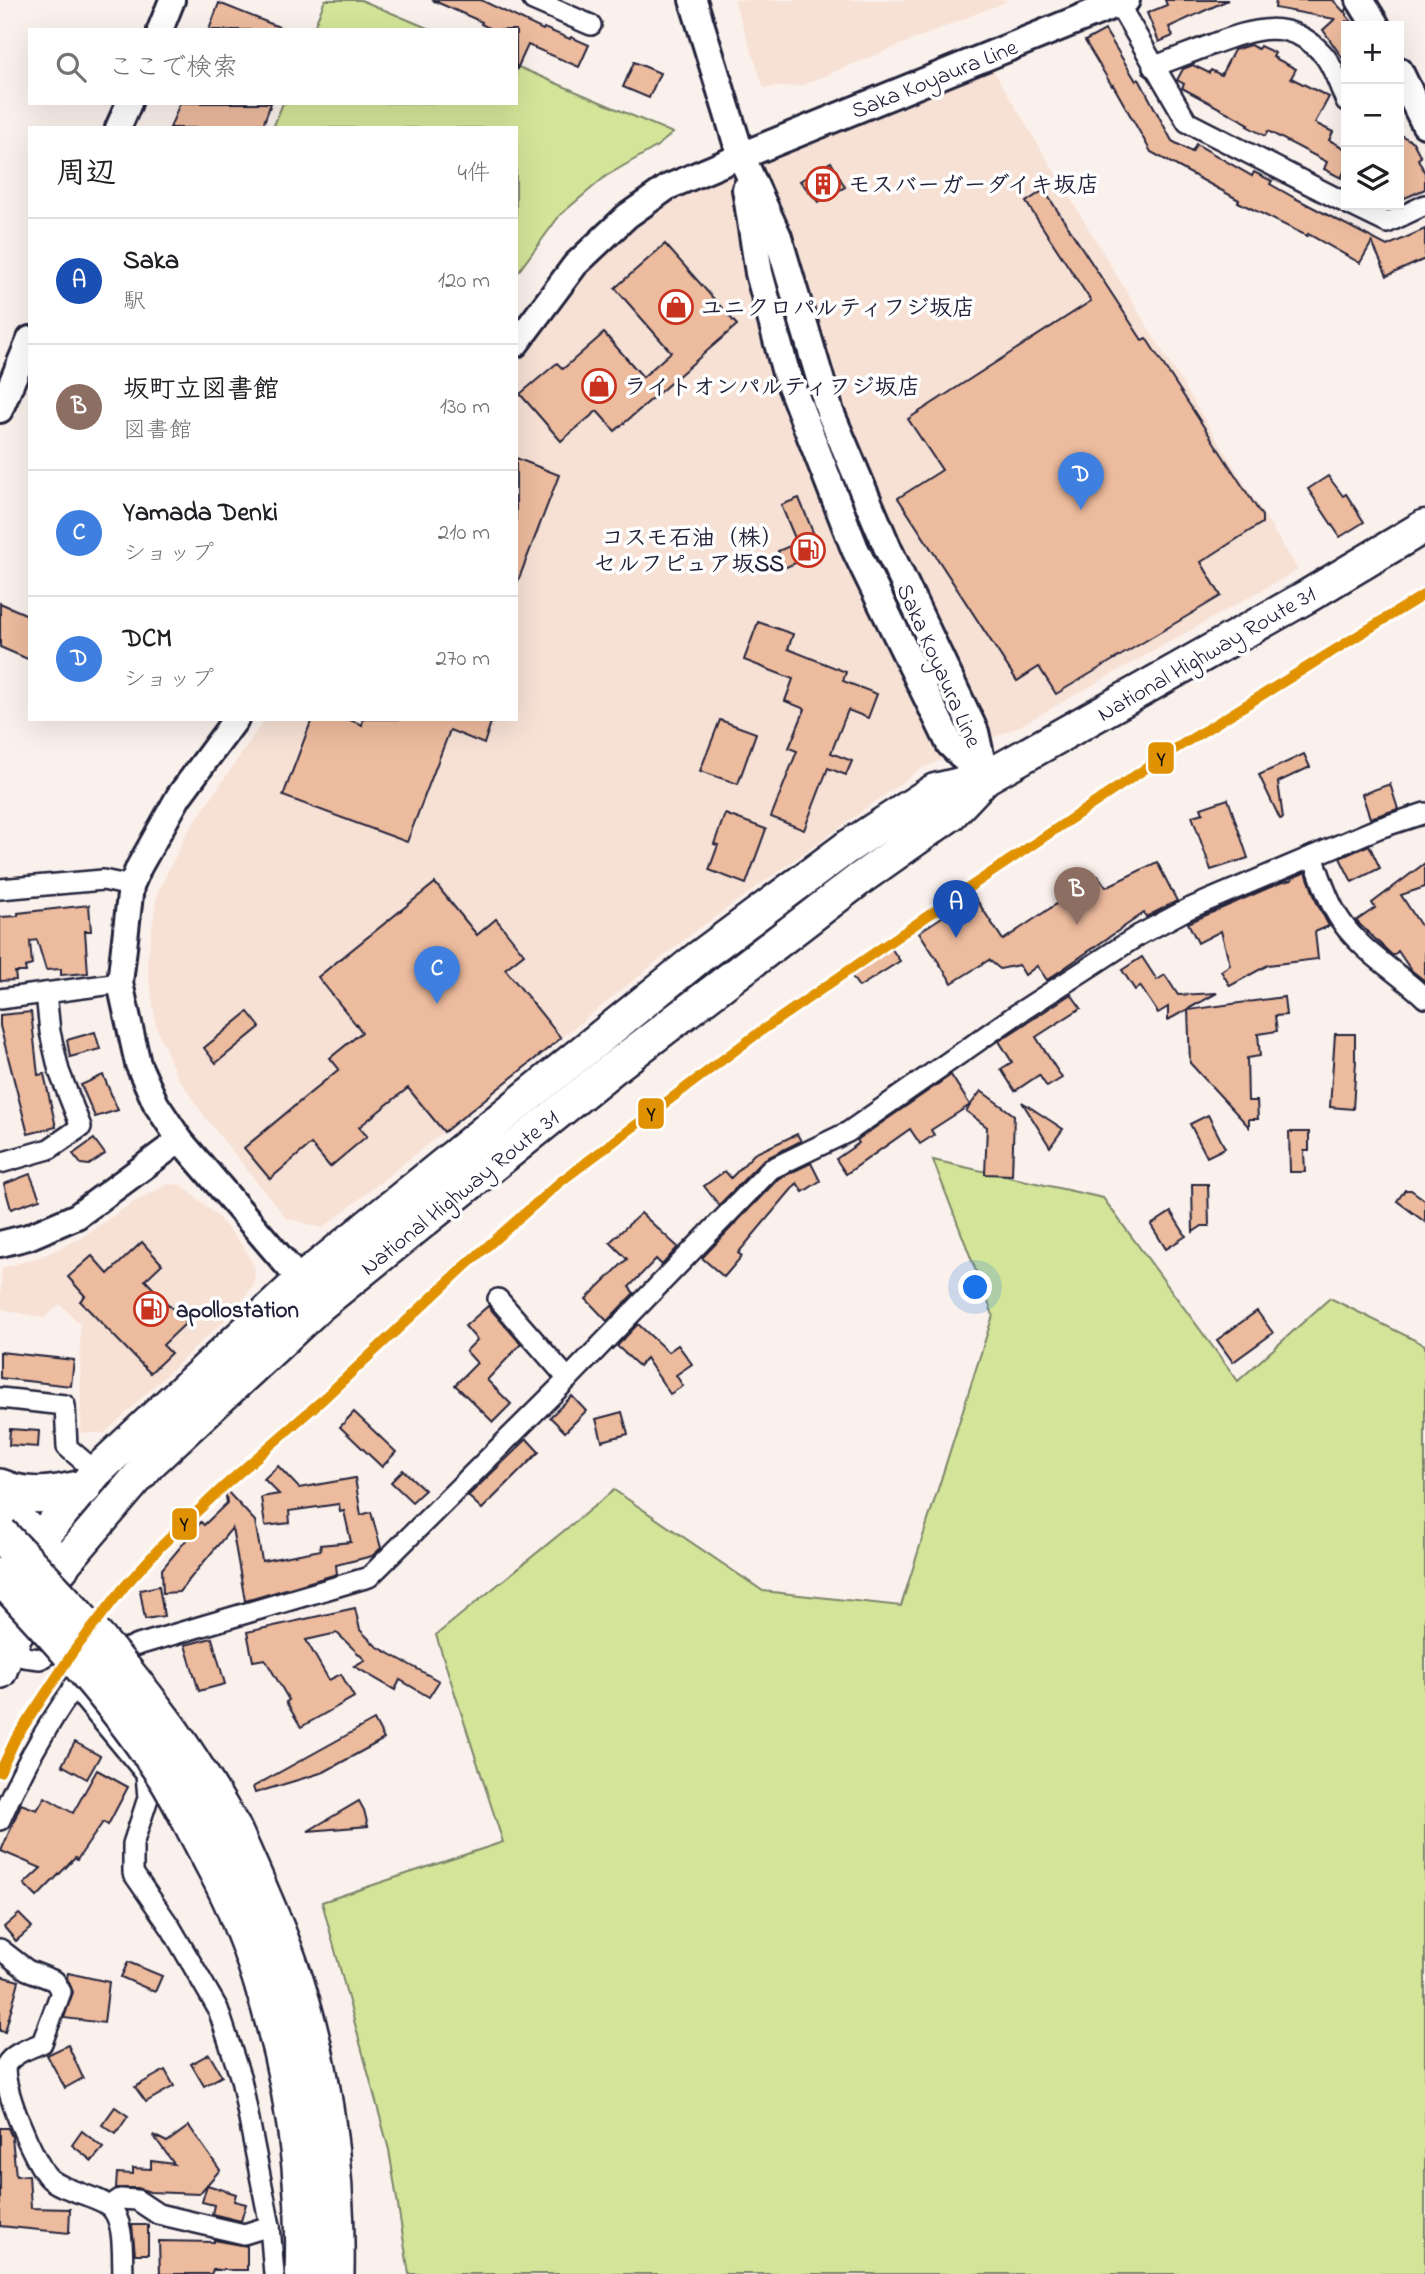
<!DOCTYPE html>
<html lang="ja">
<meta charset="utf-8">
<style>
:root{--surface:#fff;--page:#f2f2f2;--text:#202124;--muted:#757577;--line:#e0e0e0;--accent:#1a73e8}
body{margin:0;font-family:"Indie Flower","Klee One",sans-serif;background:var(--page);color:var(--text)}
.controls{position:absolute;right:21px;top:21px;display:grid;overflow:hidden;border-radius:0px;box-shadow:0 7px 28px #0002}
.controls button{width:63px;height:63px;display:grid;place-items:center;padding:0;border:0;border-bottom:2px solid var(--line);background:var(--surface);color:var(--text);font:35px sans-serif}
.you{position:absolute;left:976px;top:1288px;width:24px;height:24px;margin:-18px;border:5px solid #fff;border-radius:50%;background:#1a73e8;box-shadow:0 0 0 10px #1a73e833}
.badge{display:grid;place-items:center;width:46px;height:46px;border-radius:50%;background:var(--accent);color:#fff;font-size:23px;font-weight:700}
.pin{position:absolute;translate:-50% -58px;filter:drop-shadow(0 2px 4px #0008)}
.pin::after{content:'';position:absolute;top:37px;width:24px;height:21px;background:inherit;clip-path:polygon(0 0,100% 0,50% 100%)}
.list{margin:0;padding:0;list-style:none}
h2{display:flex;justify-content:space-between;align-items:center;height:91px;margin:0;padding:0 28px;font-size:30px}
h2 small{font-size:23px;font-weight:400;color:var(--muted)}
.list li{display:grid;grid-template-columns:46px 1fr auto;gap:21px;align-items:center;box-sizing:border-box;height:126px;padding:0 28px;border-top:2px solid var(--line)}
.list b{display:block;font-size:26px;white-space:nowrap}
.list p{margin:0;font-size:23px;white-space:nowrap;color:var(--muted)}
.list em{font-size:23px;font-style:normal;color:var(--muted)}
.icon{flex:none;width:38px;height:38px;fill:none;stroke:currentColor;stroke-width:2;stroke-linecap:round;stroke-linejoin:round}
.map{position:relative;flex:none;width:1425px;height:2274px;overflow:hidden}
.search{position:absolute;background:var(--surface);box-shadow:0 7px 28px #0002;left:28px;top:28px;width:490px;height:77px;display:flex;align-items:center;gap:18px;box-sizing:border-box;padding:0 24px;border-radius:0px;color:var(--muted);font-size:26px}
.panel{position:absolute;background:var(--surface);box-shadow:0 7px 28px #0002;left:28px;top:126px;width:490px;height:595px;border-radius:0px}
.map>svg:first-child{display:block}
</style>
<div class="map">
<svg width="1425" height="2274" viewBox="0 0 1425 2274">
<rect width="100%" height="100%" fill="#fbf1ec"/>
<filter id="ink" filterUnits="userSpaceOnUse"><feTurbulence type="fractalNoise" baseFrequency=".0143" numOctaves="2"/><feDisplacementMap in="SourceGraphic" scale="14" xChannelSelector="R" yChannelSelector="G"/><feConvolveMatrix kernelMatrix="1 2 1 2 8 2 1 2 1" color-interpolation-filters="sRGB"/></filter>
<g filter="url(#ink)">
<g fill="#f7e1d5">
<polygon points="734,0 1010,0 800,86 764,88"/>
<polygon points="992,68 1155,339 1298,570 1020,726 921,769 693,933 323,1228 286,1218 207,1120 176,1075 156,1026 147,962 157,894 185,836 265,719 516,719 516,354 579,262 672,191"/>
<polygon points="168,1184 182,1185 216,1215 244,1247 255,1268 254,1285 236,1309 105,1433 81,1433 80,1324 60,1304 44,1318 0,1309 2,1268 43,1256 79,1239 132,1203"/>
</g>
<g fill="#d4e599" stroke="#7b846a" stroke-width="2">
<polygon points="325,0 361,0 432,30 313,30"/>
<polygon points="516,66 673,133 656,147 606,176 560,215 516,275 516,128 273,128 283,103 516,103"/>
<polygon points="933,1160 1103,1198 1238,1381 1330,1298 1425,1345 1425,2274 409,2274 389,2150 322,1902 503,1842 436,1635 614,1490 763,1591 901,1606 993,1315"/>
</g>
<g fill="#edbb9e" stroke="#22223b" stroke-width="2">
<polygon points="432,0 481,0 543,30 544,28 570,39 571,37 589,45 579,67 528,45 516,71 516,30 493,30 481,24 482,22"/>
<polygon points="1165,0 1228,0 1169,27 1173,36 1159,42 1147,13 1167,5"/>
<polygon points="1276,0 1333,0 1344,12 1346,9 1346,15 1353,23 1346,21 1346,63 1323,30 1335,19 1275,8"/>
<polygon points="219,3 284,29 284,30 209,30"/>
<polygon points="1105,30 1136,81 1139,79 1172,141 1192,152 1196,144 1252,176 1254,172 1272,181 1270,184 1295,198 1387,246 1425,229 1425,259 1387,276 1372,242 1360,263 1308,234 1307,236 1238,202 1239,200 1151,152 1113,85 1112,86 1085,41"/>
<polygon points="1250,45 1258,49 1260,46 1275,53 1273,57 1296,69 1291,78 1329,97 1315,123 1333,132 1329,140 1346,149 1346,168 1341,178 1324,169 1327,162 1268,131 1265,136 1247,126 1249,124 1182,88 1184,84 1177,80 1183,69 1193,65 1209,73 1211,70 1221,75 1234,50"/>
<polygon points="634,62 660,73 649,98 623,87"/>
<polygon points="180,103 271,103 262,128 170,128"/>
<polygon points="1399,134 1413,142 1421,157 1418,159 1425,173 1425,189 1405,198 1399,186"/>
<polygon points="831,162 845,187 818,202 800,181"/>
<polygon points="1044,190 1142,340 1146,338 1262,516 1262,523 1201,562 1221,596 1056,694 1039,667 1017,681 898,498 942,470 908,419 1091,301 1026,202"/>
<polygon points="665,244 737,325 615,431 597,411 561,441 520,394 557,363 563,369 604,333 643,377 671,352 615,288"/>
<polygon points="516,458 559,475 518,581 516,581"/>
<polygon points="1328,476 1343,496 1346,494 1364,522 1340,537 1308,489"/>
<polygon points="799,498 821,552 784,568 778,551 797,543 781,505"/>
<polygon points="0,603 30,616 30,660 0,647"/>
<polygon points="758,622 793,634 788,649 846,672 843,681 877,694 868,718 848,710 831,753 852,761 846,775 828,768 804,830 771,817 797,751 789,748 805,709 785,701 793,679 744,660"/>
<polygon points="312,719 348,719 362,725 363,719 492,719 484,744 450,730 407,842 283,796"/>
<polygon points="720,720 756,733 738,784 700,771"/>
<polygon points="1304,754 1310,767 1278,782 1283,818 1280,819 1259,775"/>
<polygon points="1390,784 1398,809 1370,818 1362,794"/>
<polygon points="1228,799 1248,858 1211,870 1192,816 1203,813 1201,808"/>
<polygon points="725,814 766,829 746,884 709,870 718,845 714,844"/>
<polygon points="1369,845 1380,868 1352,882 1340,858"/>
<polygon points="1157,862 1177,901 1146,917 1144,913 1047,980 1037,966 1025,975 1019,965 1000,969 989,960 952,983 919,932 974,896 1003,940 1098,876 1106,887"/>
<polygon points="1425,863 1425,887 1401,895 1425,932 1425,981 1411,970 1398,951 1393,956 1356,921 1375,908 1372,903"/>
<polygon points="1306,872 1317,903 1329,926 1315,932 1318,959 1268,965 1230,986 1221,971 1230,965 1221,931 1198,943 1188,923 1280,883 1292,880 1292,878"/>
<polygon points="435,883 477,935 496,919 524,954 505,969 561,1038 444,1132 408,1088 359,1127 367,1136 330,1167 311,1144 270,1179 244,1148 339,1069 330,1058 362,1032 318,977"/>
<polygon points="89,905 91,931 85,931 88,973 61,975 61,969 46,970 37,940 30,941 32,965 25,967 26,972 15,972 16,980 0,981 0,917 18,916 18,913"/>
<polygon points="891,948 900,961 859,987 850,974"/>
<polygon points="1142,957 1157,980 1165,975 1178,995 1217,993 1168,1020 1168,1007 1158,1013 1140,986 1135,990 1122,970"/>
<polygon points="1071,994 1081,1008 1036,1037 1062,1078 1047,1087 1039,1075 1015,1091 1001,1069 1012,1062 999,1041"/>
<polygon points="1284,997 1286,1015 1275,1016 1277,1031 1258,1034 1260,1056 1247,1058 1248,1101 1257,1101 1258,1119 1249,1119 1249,1127 1190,1063 1188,1010"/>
<polygon points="31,1012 38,1075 44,1074 56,1127 28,1134 0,1026 0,1015"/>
<polygon points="248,1012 260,1027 216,1063 204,1048"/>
<polygon points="95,1032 100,1049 70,1057 67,1040"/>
<polygon points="1335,1034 1355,1034 1355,1060 1356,1061 1353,1109 1330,1107"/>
<polygon points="103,1075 118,1110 95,1117 81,1085"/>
<polygon points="951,1075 970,1105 931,1130 934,1135 920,1144 910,1129 846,1174 836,1159 859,1143 857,1140"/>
<polygon points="981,1091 1014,1115 1012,1175 985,1174 987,1127 966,1111"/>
<polygon points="1022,1102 1063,1129 1050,1147"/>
<polygon points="1208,1115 1225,1148 1207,1157 1190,1124"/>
<polygon points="1289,1132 1309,1132 1309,1151 1304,1151 1305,1172 1290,1172"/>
<polygon points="797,1134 801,1141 763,1160 719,1205 704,1186 725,1171 731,1178 754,1154"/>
<polygon points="94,1139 105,1154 89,1165 81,1164 73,1154"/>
<polygon points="811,1163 820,1181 803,1192 797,1183 738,1253 742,1256 724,1277 702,1258 778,1179"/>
<polygon points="30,1174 40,1199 11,1209 4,1184"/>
<polygon points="1192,1184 1208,1184 1209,1226 1202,1226 1193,1232"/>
<polygon points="1405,1190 1411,1190 1425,1200 1425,1222 1397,1201"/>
<polygon points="1171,1212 1186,1236 1166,1249 1151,1225"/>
<polygon points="641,1213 678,1247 662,1265 656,1259 629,1287 634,1293 607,1321 586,1299 627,1259 610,1242"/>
<polygon points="142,1242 162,1264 145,1280 186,1323 163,1345 171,1353 150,1373 80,1301 85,1296 68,1277 92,1256 108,1274"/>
<polygon points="488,1306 521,1344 487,1380 511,1404 493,1422 455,1385 477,1363 466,1351 477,1340 465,1326"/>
<polygon points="1257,1311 1273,1333 1233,1362 1217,1340"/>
<polygon points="638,1324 668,1352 678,1345 692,1364 676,1375 683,1386 670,1394 646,1358 639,1366 617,1346"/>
<polygon points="0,1352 74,1360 71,1386 0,1378"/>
<polygon points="572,1396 586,1411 565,1432 550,1417"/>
<polygon points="354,1412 396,1452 382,1467 340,1427"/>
<polygon points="622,1412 628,1434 602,1441 596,1419"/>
<polygon points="10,1429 39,1431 38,1447 9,1445"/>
<polygon points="527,1439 539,1452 482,1509 468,1496"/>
<polygon points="278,1466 299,1488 355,1478 361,1515 371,1512 381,1548 372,1556 336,1565 337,1574 245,1601 232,1528 179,1592 163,1593 162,1569 201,1522 204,1525 227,1503 225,1489 255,1521 262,1561 321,1550 320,1545 351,1542 344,1511 340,1512 339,1504 289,1511 290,1523 265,1526 261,1497 279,1494 264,1479"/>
<polygon points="403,1470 425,1490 412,1502 391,1482"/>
<polygon points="159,1586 164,1616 145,1619 140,1590"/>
<polygon points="355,1608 360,1630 376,1646 439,1681 429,1697 400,1680 395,1690 354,1666 365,1660 337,1633 306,1640 329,1680 341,1674 354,1697 301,1727 286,1702 289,1700 265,1659 253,1661 247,1632"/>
<polygon points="212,1638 225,1684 199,1691 185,1645"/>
<polygon points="374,1720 384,1739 324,1772 255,1793 253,1787"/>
<polygon points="75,1742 100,1756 87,1779 62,1765"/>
<polygon points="97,1770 128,1787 108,1825 103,1822 77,1860 75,1858 37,1897 24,1884 41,1868 1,1851 21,1804 37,1810 45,1797 73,1813"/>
<polygon points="359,1801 364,1810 368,1826 308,1831"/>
<polygon points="19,1914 32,1927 16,1941 4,1927"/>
<polygon points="128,1962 162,1976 155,1992 121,1977"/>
<polygon points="68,1973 109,1982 104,2023 64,2018 73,1992 67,1978"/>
<polygon points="0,1976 19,1981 5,2032 0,2031"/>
<polygon points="68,2045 83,2078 65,2088 47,2055"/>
<polygon points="209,2054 222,2076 204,2086 191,2064"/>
<polygon points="165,2070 174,2086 146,2102 135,2087"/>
<polygon points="115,2107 128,2116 116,2134 102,2125"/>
<polygon points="189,2126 220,2170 199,2194 150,2192 138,2188 116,2188 117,2173 133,2174 133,2168 151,2169 151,2161 174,2164 153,2135 167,2142"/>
<polygon points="0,2128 8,2128 12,2137 16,2176 29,2175 31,2208 70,2209 69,2233 0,2226"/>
<polygon points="82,2131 103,2148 92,2161 72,2145"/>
<polygon points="207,2185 236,2194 234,2201 246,2204 241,2221 212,2214 214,2205 202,2202"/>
<polygon points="132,2225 148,2225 148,2254 135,2254"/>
<polygon points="214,2240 247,2246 247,2270 213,2270 211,2274 160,2274 159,2241 214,2242"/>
</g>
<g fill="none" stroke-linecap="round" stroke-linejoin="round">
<g stroke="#22223b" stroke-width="24">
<g id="minor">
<polyline points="533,0 591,25"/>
<polyline points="1118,3 1187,122 1346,203"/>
<path d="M1153,67C1173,59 1193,52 1213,44C1254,29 1288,17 1322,53C1333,64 1339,86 1346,101"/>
<polyline points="1350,205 1387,223 1425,205"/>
<path d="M1313,856C1321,878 1328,902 1341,921C1362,952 1398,972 1425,998"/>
<polyline points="0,889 103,880 131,886"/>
<polyline points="0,999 120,983"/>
<polyline points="0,1163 49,1149 81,1127 59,1071 50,1032 46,993"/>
<polyline points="498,1299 568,1379"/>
<polyline points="0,1398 65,1405 67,1447 96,1472"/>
<polyline points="12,1640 24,1657 40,1659 56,1649 72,1651"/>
<polyline points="73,1686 146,1774 148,1798 133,1844 133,1873 171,1928 218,2009 241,2079 270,2226 274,2274"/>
<path d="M0,1820C25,1761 57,1707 97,1657L369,1577L568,1379L771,1169L848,1132L1017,1014L1139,935L1188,909L1379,828L1425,813"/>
<path d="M0,1949L27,1970L55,1981L61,1992L42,2043C30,2048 13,2053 6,2065C0,2083 34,2162 48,2177C61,2191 97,2195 110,2207C125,2221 122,2255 123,2274"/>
<polyline points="110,2206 120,2199 137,2200 158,2214 244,2234 270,2226"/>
</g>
</g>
<g stroke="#22223b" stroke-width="30">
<g id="tertiary">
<polyline points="160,30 172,0"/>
<polyline points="118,128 129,103"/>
<polyline points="516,344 575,265 627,216 668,187 741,156"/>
<polyline points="0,410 30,339"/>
<polyline points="236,719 179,796 139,867 131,886 120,983 138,1064 156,1104 180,1140 311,1293"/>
<polyline points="0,1244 28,1237 77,1216 180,1140"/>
</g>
</g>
<g stroke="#22223b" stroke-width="32">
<g id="secondary">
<polyline points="693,0 741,156 778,237 830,412 888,549 975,732 985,778"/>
<polyline points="1360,0 1376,26"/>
<polyline points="1399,71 1425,124"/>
<polyline points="741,156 1126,0"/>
<polyline points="746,189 759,273 786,373 855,549 950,744 985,778"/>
</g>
</g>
<g stroke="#22223b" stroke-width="37">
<g id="trunk">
<polyline points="0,1604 37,1543 96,1472 300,1281 698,958 846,848 935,790 985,778 1306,597 1425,526"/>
<polyline points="0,1672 12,1640 61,1567 150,1463 321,1304 612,1069 861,878 950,815 985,778"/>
</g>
</g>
<g stroke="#22223b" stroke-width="40">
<g id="motorway">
<path d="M0,1487C28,1499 53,1495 83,1488"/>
<polyline points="0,1501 61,1567"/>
<polyline points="0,1631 12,1640"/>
<path d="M233,1829C253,1873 273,1917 289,1962C324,2061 338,2170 336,2274"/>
<path d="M203,1845C214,1867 227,1889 236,1912C283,2026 308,2151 303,2274"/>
</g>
</g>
<use href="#minor" stroke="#fff" stroke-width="19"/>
<use href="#tertiary" stroke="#fff" stroke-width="24"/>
<use href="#secondary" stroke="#fff" stroke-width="26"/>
<use href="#trunk" stroke="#fff" stroke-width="32"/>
<use href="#motorway" stroke="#fff" stroke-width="35"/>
<g stroke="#22223b" stroke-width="40" stroke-linecap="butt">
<g id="motorway-bridge">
<path d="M0,1534C57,1593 114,1653 163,1720C189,1755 211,1792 233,1829"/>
<path d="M0,1576C60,1640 119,1705 167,1779C180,1800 191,1823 203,1845"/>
</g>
</g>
<use href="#motorway-bridge" stroke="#fff" stroke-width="35"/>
<g stroke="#fff" stroke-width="16">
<polyline id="rail-1" points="0,1772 16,1738 73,1652 124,1587 163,1544 223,1487 320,1402 464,1267 560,1182 761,1031 952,899 1170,752 1425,594"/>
</g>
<use href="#rail-1" stroke="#e19203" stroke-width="10"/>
</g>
</g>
<defs>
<g id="building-ring" transform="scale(1.75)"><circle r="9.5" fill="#fff" stroke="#c8321e" stroke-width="1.5"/><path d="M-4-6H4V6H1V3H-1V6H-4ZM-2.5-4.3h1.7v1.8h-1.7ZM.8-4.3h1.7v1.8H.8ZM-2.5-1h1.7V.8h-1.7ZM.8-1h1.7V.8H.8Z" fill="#c8321e"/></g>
<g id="shop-ring" transform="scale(1.75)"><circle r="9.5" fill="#fff" stroke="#c8321e" stroke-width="1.5"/><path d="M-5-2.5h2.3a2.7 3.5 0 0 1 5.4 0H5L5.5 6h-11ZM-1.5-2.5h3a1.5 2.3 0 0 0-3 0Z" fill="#c8321e"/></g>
<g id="fuel-ring" transform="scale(1.75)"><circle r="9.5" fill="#fff" stroke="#c8321e" stroke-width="1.5"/><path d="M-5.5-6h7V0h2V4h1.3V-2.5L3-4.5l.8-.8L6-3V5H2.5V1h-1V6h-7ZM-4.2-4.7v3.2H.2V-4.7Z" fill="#c8321e"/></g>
</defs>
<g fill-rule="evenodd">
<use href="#building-ring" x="823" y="184"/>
<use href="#shop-ring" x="676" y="307"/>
<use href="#shop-ring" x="599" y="386"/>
<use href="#fuel-ring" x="808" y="550"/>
<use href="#fuel-ring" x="151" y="1309"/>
</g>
<g text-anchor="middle" stroke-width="7" stroke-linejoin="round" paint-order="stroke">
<g font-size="23" fill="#22223b" stroke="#fff">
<text transform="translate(934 78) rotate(-22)" y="8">Saka Koyaura Line</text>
<text transform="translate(1206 653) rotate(-30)" y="8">National Highway Route 31</text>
<text transform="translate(940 665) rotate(66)" y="8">Saka Koyaura Line</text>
<text transform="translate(459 1192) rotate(-39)" y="8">National Highway Route 31</text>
</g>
<g font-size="23" font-weight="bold" fill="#22223b" stroke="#fff" text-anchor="start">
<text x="848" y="192">モスバーガーダイキ坂店</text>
<text x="700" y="315">ユニクロパルティフジ坂店</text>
<text x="624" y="394">ライトオンパルティフジ坂店</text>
<text x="784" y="545" text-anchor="end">コスモ石油（株）<tspan x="784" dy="26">セルフピュア坂SS</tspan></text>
<text x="176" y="1317">apollostation</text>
</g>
</g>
<g stroke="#fff" stroke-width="2.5">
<rect x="1147" y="741" width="28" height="34" rx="7" fill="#e19203"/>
<rect x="637" y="1097" width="28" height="33" rx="7" fill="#e19203"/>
<rect x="171" y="1507" width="27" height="34" rx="7" fill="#e19203"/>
</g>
<g font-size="19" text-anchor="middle" font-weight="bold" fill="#111">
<text x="1161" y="765">Y</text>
<text x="651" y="1120">Y</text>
<text x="184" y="1530">Y</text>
</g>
</svg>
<div class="controls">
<button>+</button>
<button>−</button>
<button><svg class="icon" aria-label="layers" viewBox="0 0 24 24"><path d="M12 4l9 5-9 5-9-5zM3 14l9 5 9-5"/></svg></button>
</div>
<div class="you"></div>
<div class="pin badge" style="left:956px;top:938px;background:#1a4fb4">A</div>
<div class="pin badge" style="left:1077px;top:925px;background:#8d6e63">B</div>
<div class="pin badge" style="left:437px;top:1004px;background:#3f7fe0">C</div>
<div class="pin badge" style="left:1081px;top:510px;background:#3f7fe0">D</div>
<div class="search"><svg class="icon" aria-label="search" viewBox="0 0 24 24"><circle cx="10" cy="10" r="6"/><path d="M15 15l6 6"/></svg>ここで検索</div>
<section class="panel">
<h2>周辺<small>4件</small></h2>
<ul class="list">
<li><span class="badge" style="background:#1a4fb4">A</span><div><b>Saka</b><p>駅</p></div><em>120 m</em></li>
<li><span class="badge" style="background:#8d6e63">B</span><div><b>坂町立図書館</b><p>図書館</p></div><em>130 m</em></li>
<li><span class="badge" style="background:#3f7fe0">C</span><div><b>Yamada Denki</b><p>ショップ</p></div><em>210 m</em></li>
<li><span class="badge" style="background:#3f7fe0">D</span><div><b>DCM</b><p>ショップ</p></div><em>270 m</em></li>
</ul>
</section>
</div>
